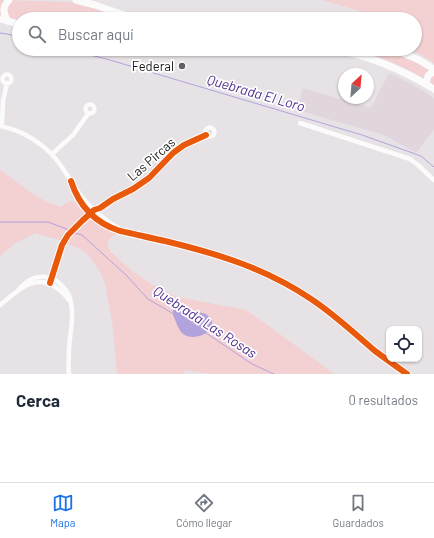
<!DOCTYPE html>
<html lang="es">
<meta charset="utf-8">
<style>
:root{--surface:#fff;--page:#f2f2f3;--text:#1f2937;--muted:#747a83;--line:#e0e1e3;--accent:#1a73e8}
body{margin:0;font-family:Barlow,sans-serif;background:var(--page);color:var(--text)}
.controls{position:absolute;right:12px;bottom:12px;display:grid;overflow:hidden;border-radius:8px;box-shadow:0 1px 3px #0004}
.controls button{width:36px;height:36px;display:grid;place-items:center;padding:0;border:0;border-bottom:1px solid var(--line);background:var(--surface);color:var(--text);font:20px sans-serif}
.compass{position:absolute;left:338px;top:68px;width:36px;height:36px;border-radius:50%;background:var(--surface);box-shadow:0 1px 3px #0004;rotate:26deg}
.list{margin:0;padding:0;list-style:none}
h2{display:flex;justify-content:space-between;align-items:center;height:52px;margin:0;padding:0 16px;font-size:17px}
h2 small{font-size:13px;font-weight:400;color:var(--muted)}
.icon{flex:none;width:22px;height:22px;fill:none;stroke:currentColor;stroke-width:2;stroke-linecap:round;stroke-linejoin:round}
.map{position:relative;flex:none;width:434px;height:374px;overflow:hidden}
.search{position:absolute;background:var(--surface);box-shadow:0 1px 3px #0004;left:12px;right:12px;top:12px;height:44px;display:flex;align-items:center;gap:10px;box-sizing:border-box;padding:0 14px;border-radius:22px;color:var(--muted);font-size:15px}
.sheet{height:108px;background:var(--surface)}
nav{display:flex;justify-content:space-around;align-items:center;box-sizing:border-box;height:56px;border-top:1px solid var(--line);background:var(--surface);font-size:11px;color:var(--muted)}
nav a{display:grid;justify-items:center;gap:2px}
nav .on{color:var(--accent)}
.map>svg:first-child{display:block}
</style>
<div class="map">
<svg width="434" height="374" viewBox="0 0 434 374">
<rect width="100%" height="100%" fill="#e7e2e5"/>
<polygon fill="#e2d6de" points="389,73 419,88 434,98 434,130 416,153 384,135 297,110 303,88 371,108"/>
<g fill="#f3d0d1">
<polygon points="0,0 70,2 96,8 119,17 128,19 19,19 19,21 0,16"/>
<polygon points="323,0 434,0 434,63 420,54 409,49 415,49 415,19 385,19"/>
<path d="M352,49H383L418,63L434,73V85C410,69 380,55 352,49Z"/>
<path d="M0,170C10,176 17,183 26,189C36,197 48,203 60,207L70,201L75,202C78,206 81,210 85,214C93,223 106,228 117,234C109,238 105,241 110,251L133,272L151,284L177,297L246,310L262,321L334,374H211L185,370L184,374H117L113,328L105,283L100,272L90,257L83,250L59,240L35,233L14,244L0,256Z"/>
</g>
<path fill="#b3a3dd" d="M177,306L206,314L212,320C212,323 212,326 210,329C205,337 189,340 182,333C179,330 177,325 176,322C174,317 172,314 173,310Z"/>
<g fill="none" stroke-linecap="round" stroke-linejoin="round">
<g stroke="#b3a3dd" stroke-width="1">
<polyline points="0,33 7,34 19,37"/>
<polyline points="67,49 110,60 362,135 421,156 434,167"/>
<polyline points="0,222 48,222 69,230"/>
<polyline points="75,233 82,235 126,275 148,299 172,313"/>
<polyline points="206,333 252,364 274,374"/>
</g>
<g stroke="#fbfbfb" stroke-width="4.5">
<circle cx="7" cy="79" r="4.5"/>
<circle cx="90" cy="109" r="4.5"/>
<polyline points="300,123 410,159 418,165 434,180"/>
<path d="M0,126C21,130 41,142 55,158C61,165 66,173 71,181C82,200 99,217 118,228"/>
<polyline points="2,126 3,101 7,83"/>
<circle cx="210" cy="132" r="4.5"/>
<polyline points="52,154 73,135 88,114"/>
<path d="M71,181C79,206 95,223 120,231C135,234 150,238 165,241C218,254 265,268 311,299C334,314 354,333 375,351C386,359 397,367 407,374"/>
<polyline points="50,283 62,245 68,235 82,221 94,210 100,208 113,199 133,189 149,178 173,153 184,145 206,135"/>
<path d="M19,289C28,280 33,276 46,277C53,278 58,281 62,286C64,288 67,291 68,293C76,310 70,331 69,349C69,357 68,366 69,374"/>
<path d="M0,305C25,284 44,268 69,300"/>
</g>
<g stroke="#fbfbfb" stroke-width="7">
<polyline points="76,0 95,5 136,19"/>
<polyline points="0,19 19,24"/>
<path d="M8,21C3,13 2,7 9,0"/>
<path d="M334,49C370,56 403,70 434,89"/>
<polyline points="394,49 419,60 434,69"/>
<polyline points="426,84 428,76 434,71"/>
</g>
<g stroke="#fff" stroke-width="8">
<g id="cycleway">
<path d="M71,181C79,206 95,223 120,231C135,234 150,238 165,241C218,254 265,268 311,299C334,314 354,333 375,351C386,359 397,367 407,374"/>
<polyline points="50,283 62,245 68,235 82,221 94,210 100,208 113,199 133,189 149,178 173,153 184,145 206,135"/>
</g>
</g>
<use href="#cycleway" stroke="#e8590c" stroke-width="6"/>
</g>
<circle fill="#635f62" stroke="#fff" stroke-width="1.5" cx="182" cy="66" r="4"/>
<g text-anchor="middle" stroke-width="3.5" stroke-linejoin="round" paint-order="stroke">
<g font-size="13" fill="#1c191b" stroke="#fff" text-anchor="end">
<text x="174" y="71">Federal</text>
</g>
<g font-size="13" fill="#1c191b" stroke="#fff">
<text transform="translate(151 159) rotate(-41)" y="5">Las Pircas</text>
</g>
<g font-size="14" font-style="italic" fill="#502f8e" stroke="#fff">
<text transform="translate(256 93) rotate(16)" y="5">Quebrada El Loro</text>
<text transform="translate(205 322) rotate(33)" y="5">Quebrada Las Rosas</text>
</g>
</g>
</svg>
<div class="controls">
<button><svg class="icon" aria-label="locate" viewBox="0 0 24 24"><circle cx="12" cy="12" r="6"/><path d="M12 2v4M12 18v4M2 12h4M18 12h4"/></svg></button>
</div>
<svg class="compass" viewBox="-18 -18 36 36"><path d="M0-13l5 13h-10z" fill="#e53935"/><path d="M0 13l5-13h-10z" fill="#747a83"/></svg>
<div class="search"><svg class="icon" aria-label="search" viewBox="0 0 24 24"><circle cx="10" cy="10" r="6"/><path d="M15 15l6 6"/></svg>Buscar aquí</div>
</div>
<section class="sheet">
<h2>Cerca<small>0 resultados</small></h2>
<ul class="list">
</ul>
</section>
<nav>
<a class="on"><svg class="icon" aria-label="map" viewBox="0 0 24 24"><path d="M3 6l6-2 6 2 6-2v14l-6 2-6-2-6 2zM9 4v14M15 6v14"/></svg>Mapa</a>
<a><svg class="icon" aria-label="directions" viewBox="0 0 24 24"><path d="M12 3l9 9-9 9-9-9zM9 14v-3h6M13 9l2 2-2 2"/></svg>Cómo llegar</a>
<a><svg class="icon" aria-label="saved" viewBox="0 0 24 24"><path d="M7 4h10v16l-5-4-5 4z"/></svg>Guardados</a>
</nav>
